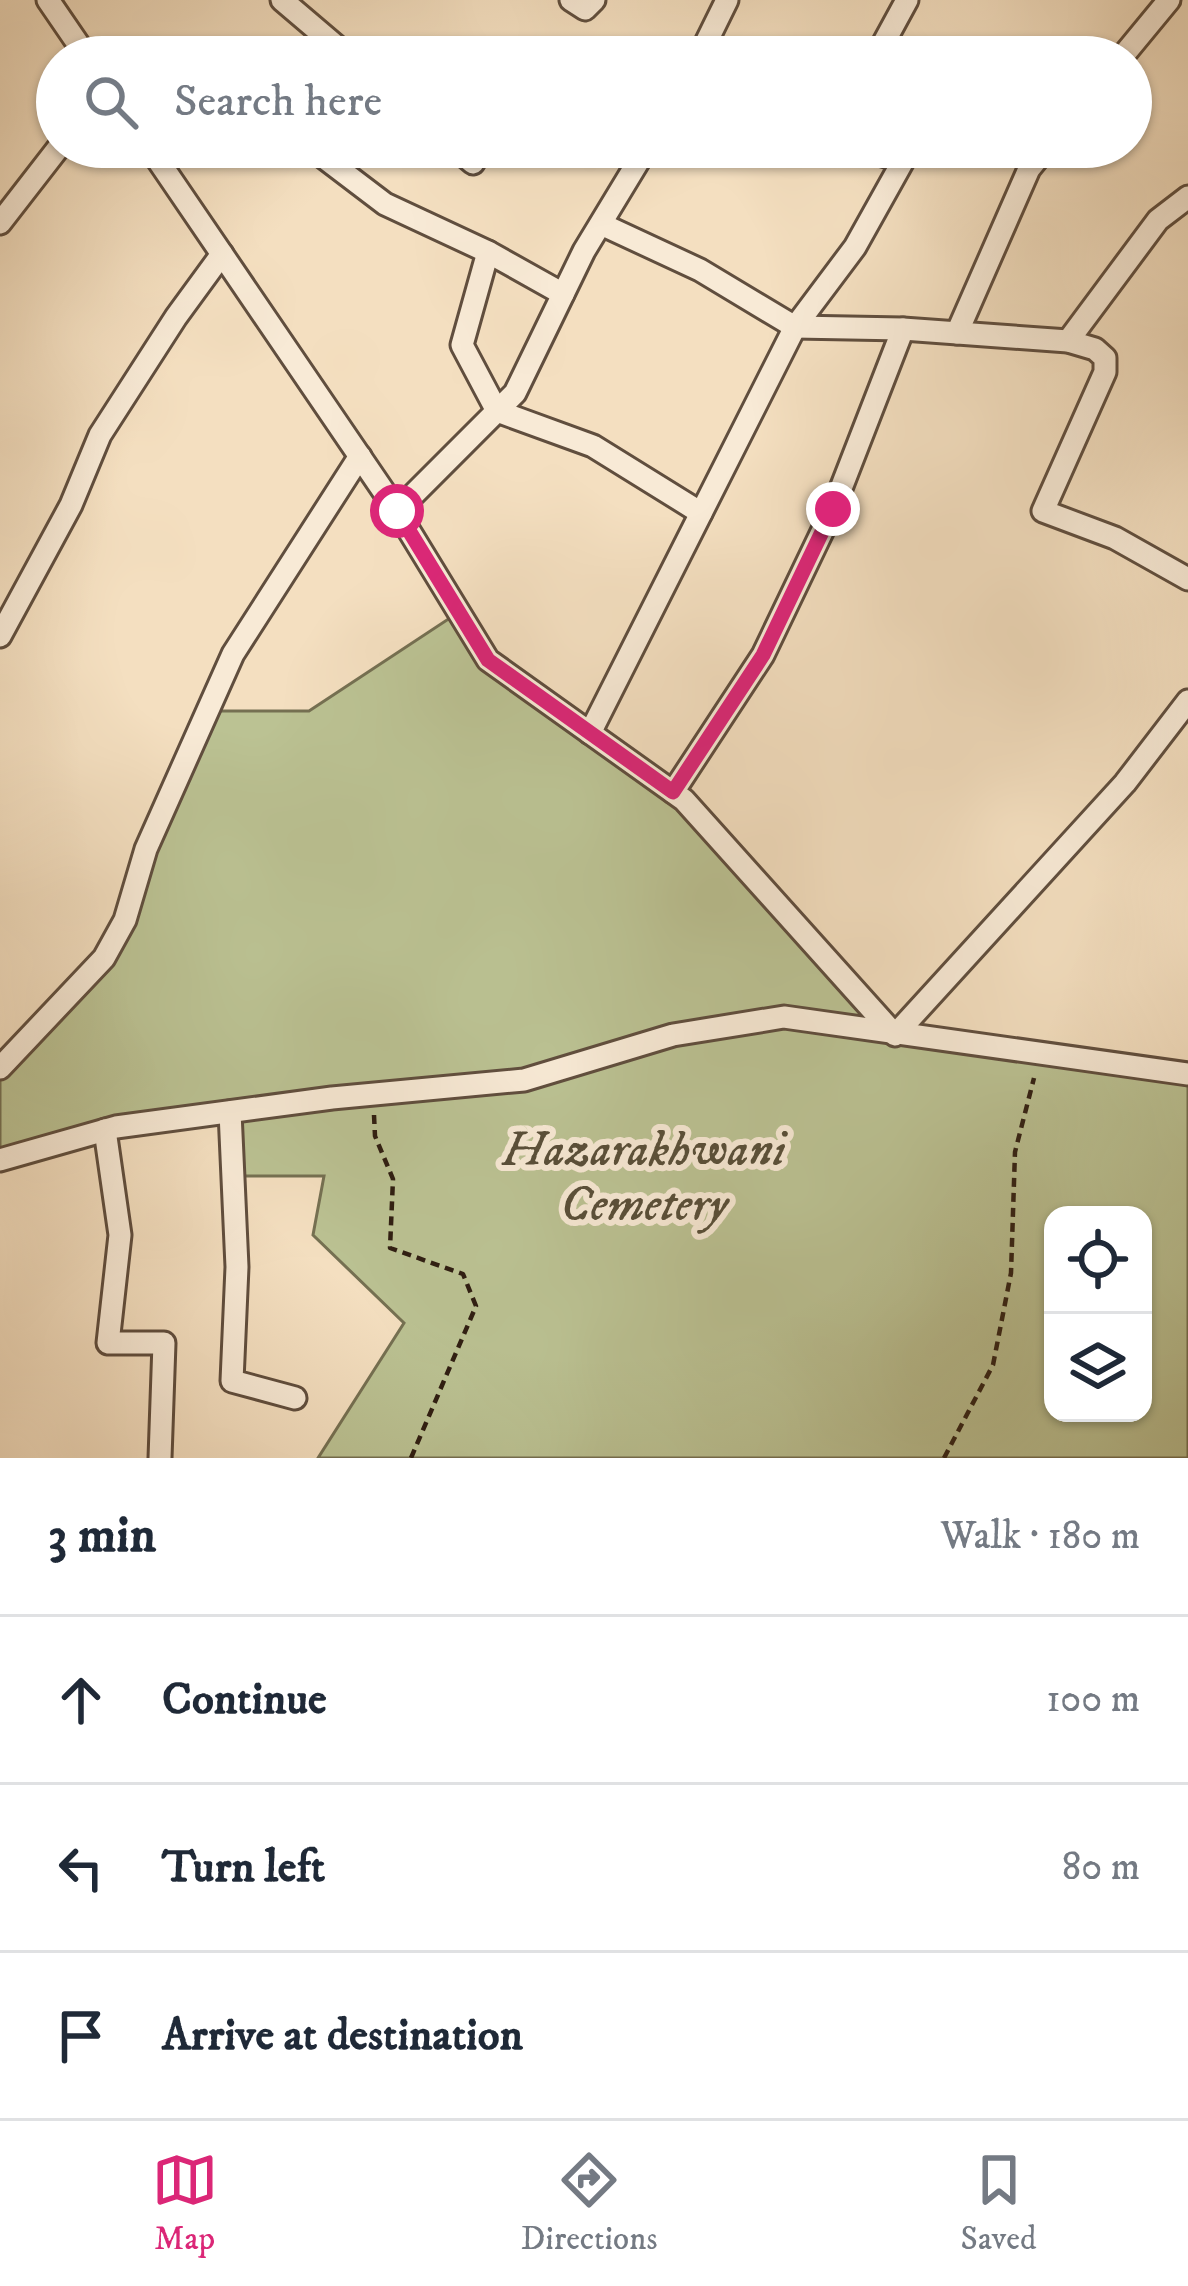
<!DOCTYPE html>
<meta charset="utf-8">
<style>
:root{--surface:#fff;--page:#f6f6f7;--text:#1f2937;--muted:#747a83;--line:#e0e1e3;--accent:#db2777}
body{margin:0;font-family:"IM FELL DW Pica",serif;background:var(--page);color:var(--text)}
.controls{position:absolute;right:36px;bottom:36px;display:grid;overflow:hidden;border-radius:24px;box-shadow:0 3px 9px #0004}
.controls button{width:108px;height:108px;display:grid;place-items:center;padding:0;border:0;border-bottom:3px solid var(--line);background:var(--surface);color:var(--text);font:60px sans-serif}
.stop{position:absolute;width:36px;height:36px;margin:-27px;border:9px solid #db2777;border-radius:50%;background:#fff}
.stop.end{background:#db2777;border-color:#fff;box-shadow:0 3px 12px #0008}
.list{margin:0;padding:0;list-style:none}
h2{display:flex;justify-content:space-between;align-items:center;height:156px;margin:0;padding:0 48px;font-size:51px}
h2 small{font-size:39px;font-weight:400;color:var(--muted)}
.list li{display:grid;grid-template-columns:78px 1fr auto;gap:36px;align-items:center;box-sizing:border-box;height:168px;padding:0 48px;border-top:3px solid var(--line)}
.list b{display:block;font-size:45px;white-space:nowrap}
.list em{font-size:39px;font-style:normal;color:var(--muted)}
.icon{flex:none;width:66px;height:66px;fill:none;stroke:currentColor;stroke-width:2;stroke-linecap:round;stroke-linejoin:round}
.map{position:relative;flex:none;width:1188px;height:1458px;overflow:hidden}
.search{position:absolute;background:var(--surface);box-shadow:0 3px 9px #0004;left:36px;right:36px;top:36px;height:132px;display:flex;align-items:center;gap:30px;box-sizing:border-box;padding:0 42px;border-radius:66px;color:var(--muted);font-size:45px}
.sheet{height:660px;background:var(--surface)}
nav{display:flex;justify-content:space-around;align-items:center;box-sizing:border-box;height:168px;border-top:3px solid var(--line);background:var(--surface);font-size:33px;color:var(--muted)}
nav a{display:grid;justify-items:center;gap:6px}
nav .on{color:var(--accent)}
.map>svg:first-child{display:block}
</style>
<div class="map">
<svg width="1188" height="1458" viewBox="0 0 1188 1458">
<rect width="100%" height="100%" fill="#f4dfc0"/>
<filter id="stains"><feTurbulence type="fractalNoise" baseFrequency=".00167" numOctaves="4"/><feColorMatrix values="0 0 0 0 .2 0 0 0 0 .09 0 0 0 0 .02 0 0 0 .5 -.17"/></filter>
<radialGradient id="worn" r=".72"><stop offset=".6" stop-color="#630" stop-opacity="0"/><stop offset="1" stop-color="#630" stop-opacity=".3"/></radialGradient>
<path fill="#bbc293" stroke="#757052" stroke-width="3" fill-rule="evenodd" d="M459,612L488,660L684,800L895,1035L1188,1074V1458H318L404,1323L313,1235L324,1176H236L242,1112L0,1160V1068L104,958L207,711H309ZM1053,1215H1143V1413H1053Z"/>
<g fill="none" stroke-linecap="round" stroke-linejoin="round">
<g stroke="#604e3e" stroke-width="27">
<g id="minor">
<polyline points="48,0 87,57"/>
<polyline points="282,0 349,57"/>
<polyline points="571,0 585,9 594,0"/>
<polyline points="540,57 543,57"/>
<polyline points="699,57 727,0"/>
<polyline points="876,57 907,0"/>
<polyline points="1122,57 1169,0"/>
<polyline points="149,147 397,511 488,660 684,800 895,1035 1125,783 1188,701"/>
<polyline points="310,147 385,204 488,252 563,294"/>
<polyline points="454,147 473,163 483,147"/>
<polyline points="0,223 59,147"/>
<polyline points="601,224 700,270 795,327 903,329 1068,341 1095,349 1105,358 1105,372 1043,511 1115,538 1188,579"/>
<polyline points="488,252 462,345 497,411 593,446 701,513"/>
<polyline points="957,333 1029,169 1047,147"/>
<polyline points="1068,341 1158,220 1188,197"/>
<polyline points="397,511 515,393 584,251 647,147"/>
<polyline points="0,636 71,505 100,435 176,317 222,254"/>
<polyline points="590,733 795,327 855,247 903,161 855,147"/>
<polyline points="673,792 763,655 833,509 903,329"/>
<polyline points="0,1068 104,958 125,920 146,849 233,654 360,456"/>
<polyline points="230,1112 237,1267 232,1381 295,1398"/>
<polyline points="105,1130 120,1235 108,1343 164,1343 160,1458"/>
<polyline points="0,1160 116,1127 332,1098 524,1080 673,1035 784,1017 1188,1074"/>
</g>
</g>
<g stroke="#2f1e12" stroke-width="4.5" stroke-dasharray="9 6" stroke-linecap="butt">
<polyline points="374,1115 375,1136 393,1179 390,1248 463,1274 476,1306 411,1458"/>
<polyline points="944,1458 993,1365 1011,1273 1015,1152 1034,1078"/>
</g>
<use href="#minor" stroke="#f8ead6" stroke-width="21"/>
</g>
<g fill="none" stroke-linecap="round" stroke-linejoin="round">
<polyline stroke="#db2777" stroke-width="15" points="397,511 488,660 673,792 763,655 833,509"/>
</g>
<g text-anchor="middle" stroke-width="12" stroke-linejoin="round" paint-order="stroke">
<g font-size="48" font-style="italic" fill="#594f39" stroke="#f8ead6">
<text x="644" y="1165">Hazarakhwani<tspan x="644" dy="55">Cemetery</tspan></text>
</g>
</g>
<rect width="100%" height="100%" filter="url(#stains)"/>
<rect width="100%" height="100%" fill="url(#worn)"/>
</svg>
<div class="controls">
<button><svg class="icon" aria-label="locate" viewBox="0 0 24 24"><circle cx="12" cy="12" r="6"/><path d="M12 2v4M12 18v4M2 12h4M18 12h4"/></svg></button>
<button><svg class="icon" aria-label="layers" viewBox="0 0 24 24"><path d="M12 4l9 5-9 5-9-5zM3 14l9 5 9-5"/></svg></button>
</div>
<div class="stop" style="left:397px;top:511px"></div>
<div class="stop end" style="left:833px;top:509px"></div>
<div class="search"><svg class="icon" aria-label="search" viewBox="0 0 24 24"><circle cx="10" cy="10" r="6"/><path d="M15 15l6 6"/></svg>Search here</div>
</div>
<section class="sheet">
<h2>3 min<small>Walk · 180 m</small></h2>
<ul class="list">
<li><svg class="icon" aria-label="ahead" viewBox="0 0 24 24"><path d="M12 20V5M6 11l6-6 6 6"/></svg><div><b>Continue</b></div><em>100 m</em></li>
<li><svg class="icon" aria-label="left" viewBox="0 0 24 24"><path d="M17 20v-9H6M10 6l-5 5 5 5"/></svg><div><b>Turn left</b></div><em>80 m</em></li>
<li><svg class="icon" aria-label="arrive" viewBox="0 0 24 24"><path d="M6 21V4h12l-3 4 3 4H6"/></svg><div><b>Arrive at destination</b></div></li>
</ul>
</section>
<nav>
<a class="on"><svg class="icon" aria-label="map" viewBox="0 0 24 24"><path d="M3 6l6-2 6 2 6-2v14l-6 2-6-2-6 2zM9 4v14M15 6v14"/></svg>Map</a>
<a><svg class="icon" aria-label="directions" viewBox="0 0 24 24"><path d="M12 3l9 9-9 9-9-9zM9 14v-3h6M13 9l2 2-2 2"/></svg>Directions</a>
<a><svg class="icon" aria-label="saved" viewBox="0 0 24 24"><path d="M7 4h10v16l-5-4-5 4z"/></svg>Saved</a>
</nav>
